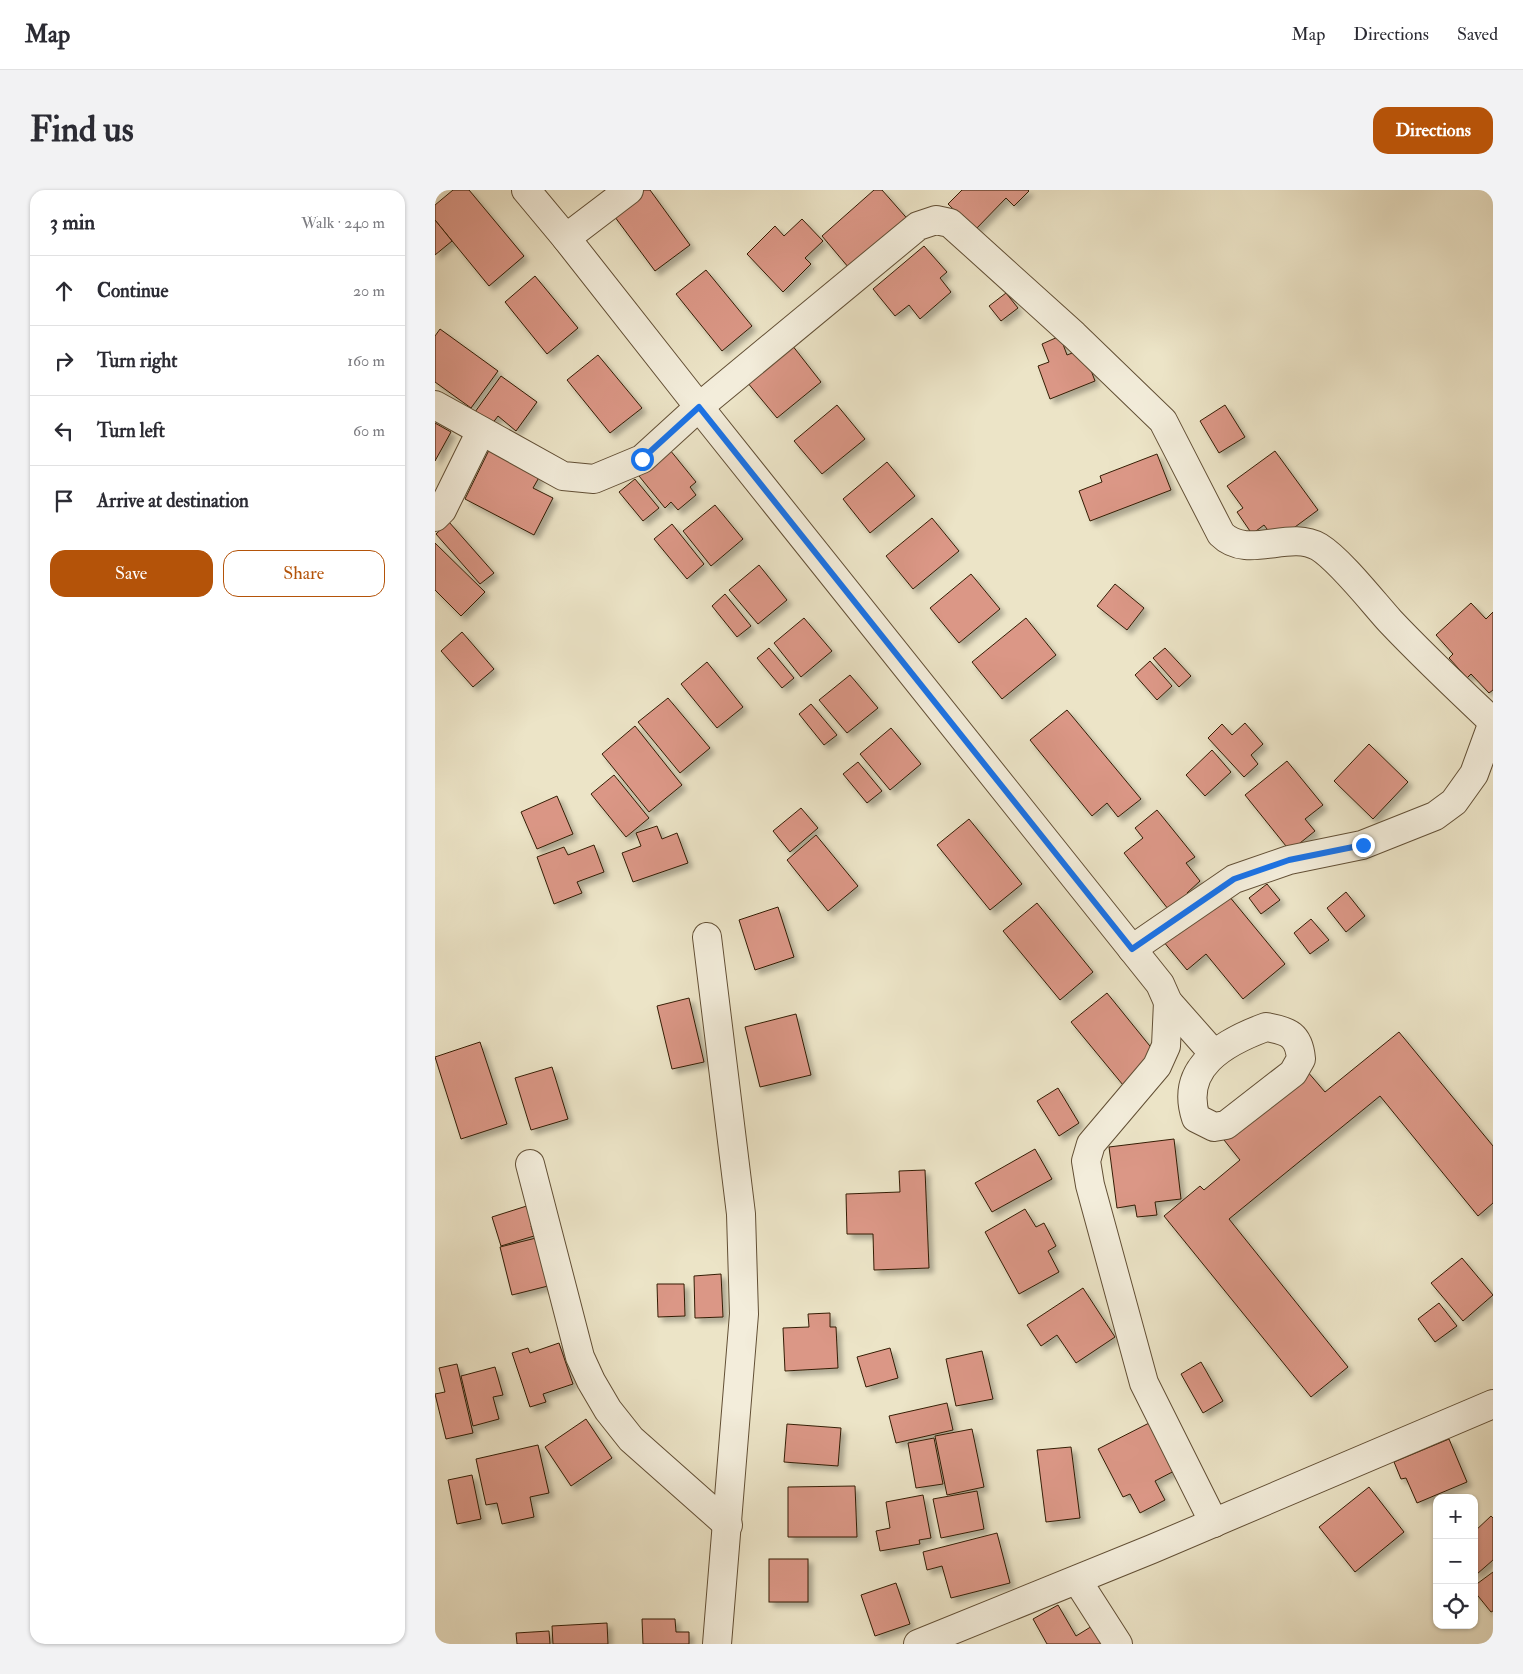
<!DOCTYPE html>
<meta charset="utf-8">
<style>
:root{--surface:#fff;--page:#f2f2f3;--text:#2b2b33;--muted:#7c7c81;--line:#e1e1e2;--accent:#b45309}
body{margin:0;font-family:"IM FELL Double Pica",serif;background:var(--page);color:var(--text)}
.controls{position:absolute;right:15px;bottom:15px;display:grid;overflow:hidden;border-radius:10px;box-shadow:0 1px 4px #0004}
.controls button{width:45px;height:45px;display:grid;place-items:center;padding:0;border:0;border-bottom:1px solid var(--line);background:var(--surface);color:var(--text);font:25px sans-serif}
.stop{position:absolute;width:15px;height:15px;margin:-11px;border:4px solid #1a73e8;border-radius:50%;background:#fff}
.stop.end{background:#1a73e8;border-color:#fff;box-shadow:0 1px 5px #0008}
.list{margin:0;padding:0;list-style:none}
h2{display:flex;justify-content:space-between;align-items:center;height:65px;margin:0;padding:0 20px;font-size:21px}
h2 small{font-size:16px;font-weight:400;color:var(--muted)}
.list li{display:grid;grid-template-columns:32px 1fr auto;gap:15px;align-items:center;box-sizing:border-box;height:70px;padding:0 20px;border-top:1px solid var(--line)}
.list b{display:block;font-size:19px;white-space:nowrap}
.list em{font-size:16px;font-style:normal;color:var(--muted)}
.actions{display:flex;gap:10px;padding:15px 20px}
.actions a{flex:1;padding:11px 0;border:1px solid var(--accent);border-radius:15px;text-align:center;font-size:18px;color:var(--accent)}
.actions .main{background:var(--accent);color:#fff}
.icon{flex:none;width:28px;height:28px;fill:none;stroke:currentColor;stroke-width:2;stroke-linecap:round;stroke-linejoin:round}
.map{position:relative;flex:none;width:1058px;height:1454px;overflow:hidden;border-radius:15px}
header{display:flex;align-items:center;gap:30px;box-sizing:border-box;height:70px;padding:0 25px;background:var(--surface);border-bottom:1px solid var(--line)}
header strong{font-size:24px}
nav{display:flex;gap:28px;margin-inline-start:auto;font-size:18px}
.intro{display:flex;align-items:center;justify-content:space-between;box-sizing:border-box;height:120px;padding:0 30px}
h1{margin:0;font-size:35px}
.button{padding:12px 22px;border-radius:15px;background:var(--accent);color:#fff;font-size:18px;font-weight:700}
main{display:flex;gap:30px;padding:0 30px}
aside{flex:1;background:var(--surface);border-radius:15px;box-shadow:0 1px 4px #0004}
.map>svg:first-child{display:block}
</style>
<header>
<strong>Map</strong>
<nav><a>Map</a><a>Directions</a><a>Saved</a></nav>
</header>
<div class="intro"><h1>Find us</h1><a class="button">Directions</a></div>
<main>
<aside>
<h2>3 min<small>Walk · 240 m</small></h2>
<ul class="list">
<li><svg class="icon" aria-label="ahead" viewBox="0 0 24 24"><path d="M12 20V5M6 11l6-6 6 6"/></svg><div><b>Continue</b></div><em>20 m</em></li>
<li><svg class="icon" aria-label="right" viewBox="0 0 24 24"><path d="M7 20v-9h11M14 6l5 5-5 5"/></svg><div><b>Turn right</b></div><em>160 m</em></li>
<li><svg class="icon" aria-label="left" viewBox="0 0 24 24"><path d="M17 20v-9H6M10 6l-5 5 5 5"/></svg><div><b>Turn left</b></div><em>60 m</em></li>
<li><svg class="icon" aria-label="arrive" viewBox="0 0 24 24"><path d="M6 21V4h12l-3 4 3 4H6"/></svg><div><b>Arrive at destination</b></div></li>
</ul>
<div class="actions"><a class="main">Save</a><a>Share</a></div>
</aside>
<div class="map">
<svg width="1058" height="1454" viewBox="0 0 1058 1454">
<defs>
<filter id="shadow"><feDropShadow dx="4.5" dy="4.5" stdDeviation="2.5" flood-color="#0004"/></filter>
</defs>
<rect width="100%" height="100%" fill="#ece4c7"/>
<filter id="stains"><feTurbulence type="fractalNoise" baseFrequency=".004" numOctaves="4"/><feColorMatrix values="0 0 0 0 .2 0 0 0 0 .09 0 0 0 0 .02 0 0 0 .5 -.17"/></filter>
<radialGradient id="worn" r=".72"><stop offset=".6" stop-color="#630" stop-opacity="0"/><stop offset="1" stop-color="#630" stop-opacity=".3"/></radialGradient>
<g fill="#db9786" stroke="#341d04" filter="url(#shadow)">
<polygon points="18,0 34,0 89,66 54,96 0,30 0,15"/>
<polygon points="208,0 215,0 255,55 220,81 177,23"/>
<polygon points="439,0 447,0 477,34 459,50 453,43 414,78 387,46"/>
<polygon points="527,0 593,0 594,1 579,16 571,8 540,40 513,14"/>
<polygon points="367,29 388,51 370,68 376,74 348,102 312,64 340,36 349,46"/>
<polygon points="0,30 17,51 0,65"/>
<polygon points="489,56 512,82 505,88 516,102 485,129 474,115 460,126 438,99"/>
<polygon points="271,80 317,136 287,161 241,104"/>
<polygon points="100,86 143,138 112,164 70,112"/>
<polygon points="571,103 583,118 566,131 554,116"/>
<polygon points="5,139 63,181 36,218 0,192 0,146"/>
<polygon points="625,146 632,165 648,159 660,191 615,209 603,176 614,172 607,154"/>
<polygon points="357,155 386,192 342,228 312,192"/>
<polygon points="163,165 207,218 175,243 132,190"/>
<polygon points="66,186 102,212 81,241 63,226 57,234 40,222"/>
<polygon points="402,215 430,249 387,284 359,251"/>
<polygon points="790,215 810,247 784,263 765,231"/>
<polygon points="0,233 16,242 0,271"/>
<polygon points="55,258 106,284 98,298 118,308 99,345 30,309"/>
<polygon points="235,260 261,292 255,297 261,305 243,320 236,312 230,318 204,286"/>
<polygon points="840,261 883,320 841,351 829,335 817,344 802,322 808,318 792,296"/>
<polygon points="722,264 736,300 655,331 644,301 667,292 665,286"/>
<polygon points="452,272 480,306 435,343 408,309"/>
<polygon points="200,289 224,318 208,331 184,302"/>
<polygon points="280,315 308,349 276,376 248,341"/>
<polygon points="497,328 524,361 478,399 451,366"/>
<polygon points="14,332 59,383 45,394 1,344"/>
<polygon points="237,334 269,374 252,389 219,349"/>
<polygon points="0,353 50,402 26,426 0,400"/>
<polygon points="324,375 352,410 323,434 294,400"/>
<polygon points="536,384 565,419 524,453 495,418"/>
<polygon points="680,394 709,418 692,440 662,416"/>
<polygon points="290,404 316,436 302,447 277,416"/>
<polygon points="1036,413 1051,429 1058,422 1058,500 1054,503 1036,484 1032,488 1014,468 1018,464 1001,445"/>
<polygon points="369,428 397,461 366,487 339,453"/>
<polygon points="591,428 621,465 567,509 537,472"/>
<polygon points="27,442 59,479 38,497 6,461"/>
<polygon points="334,458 359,488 347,498 322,468"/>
<polygon points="730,458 756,486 744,497 718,468"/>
<polygon points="715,471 737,496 722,510 700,485"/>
<polygon points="272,472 308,517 282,538 246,494"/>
<polygon points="415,485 443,518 412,543 384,510"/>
<polygon points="233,508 275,558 245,583 203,532"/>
<polygon points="376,514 402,545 389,555 364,524"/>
<polygon points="632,520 706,609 683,627 672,613 657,626 595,550"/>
<polygon points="810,533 828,554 816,565 823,574 809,587 773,548 787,534 797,545"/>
<polygon points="200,536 247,595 214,622 167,564"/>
<polygon points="456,538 486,574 455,600 425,564"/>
<polygon points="934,554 973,592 938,629 899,591"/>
<polygon points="777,560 796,582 770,606 751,585"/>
<polygon points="852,571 888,615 870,629 880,641 855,661 810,605"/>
<polygon points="423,572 447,601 432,613 408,584"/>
<polygon points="179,585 214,628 191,647 156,604"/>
<polygon points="122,606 138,644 102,659 86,622"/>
<polygon points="366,618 383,638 355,662 338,641"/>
<polygon points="722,620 760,667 751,673 765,691 752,703 756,708 737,724 689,663 708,648 700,638"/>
<polygon points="534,629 587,694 555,720 502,655"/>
<polygon points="222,636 227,649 242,643 253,673 198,692 187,663 206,656 201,643"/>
<polygon points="381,645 423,696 393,721 352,670"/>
<polygon points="159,655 169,682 142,692 147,703 119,714 102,667 129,657 133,665"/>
<polygon points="832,694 845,710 826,724 814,708"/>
<polygon points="789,700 850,774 808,809 771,764 752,780 728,751"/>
<polygon points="911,702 930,726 911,742 892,718"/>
<polygon points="602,713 658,782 625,810 568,741"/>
<polygon points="343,717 359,767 320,780 304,730"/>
<polygon points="876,729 894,750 875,764 859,743"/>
<polygon points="672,803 723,866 688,895 636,832"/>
<polygon points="254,808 269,872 237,879 222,816"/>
<polygon points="361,824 376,885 325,897 310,837"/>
<polygon points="964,842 1058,956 1058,1013 1043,1026 945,906 794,1029 913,1177 876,1207 729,1026 765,996 769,1000 805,970 789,950 872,881 890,902"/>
<polygon points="45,852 72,934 26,949 0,867"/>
<polygon points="117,877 133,929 96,940 80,888"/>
<polygon points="623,898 644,933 624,946 602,911"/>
<polygon points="739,949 746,1009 720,1012 722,1025 702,1027 700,1015 682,1018 674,957"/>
<polygon points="600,959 617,989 557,1022 540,993"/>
<polygon points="490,980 494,1078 439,1080 438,1044 412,1044 411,1004 465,1002 464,981"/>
<polygon points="98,1014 103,1034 96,1036 99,1046 66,1056 57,1027"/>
<polygon points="590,1019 601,1037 609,1033 621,1056 613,1061 624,1082 584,1104 550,1042"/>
<polygon points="101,1048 113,1096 77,1105 65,1057"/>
<polygon points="1027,1068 1058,1105 1028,1131 996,1093"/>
<polygon points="286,1084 288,1127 260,1128 259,1086"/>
<polygon points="222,1094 249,1094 250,1126 223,1127"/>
<polygon points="648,1098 680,1147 641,1173 622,1145 606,1156 592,1135"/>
<polygon points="1004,1113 1022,1136 1000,1152 983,1129"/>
<polygon points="395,1123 395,1137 401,1137 403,1178 350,1181 348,1138 374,1137 373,1124"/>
<polygon points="124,1153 138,1194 108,1204 111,1212 95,1217 77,1163 93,1158 95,1163"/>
<polygon points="455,1158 463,1188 431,1197 422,1167"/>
<polygon points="547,1161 558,1209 521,1216 511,1169"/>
<polygon points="766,1172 788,1211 768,1223 746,1184"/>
<polygon points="22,1174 38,1243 11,1249 0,1204 10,1202 4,1178"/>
<polygon points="60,1177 68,1205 58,1207 64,1229 38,1236 26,1186"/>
<polygon points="512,1213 518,1240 461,1253 454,1226"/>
<polygon points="151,1229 177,1268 136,1296 110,1257"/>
<polygon points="720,1230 745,1278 720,1291 730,1310 705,1323 695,1304 688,1307 663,1259"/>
<polygon points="352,1234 406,1238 403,1276 349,1272"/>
<polygon points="537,1239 549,1297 512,1305 500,1246"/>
<polygon points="499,1248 508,1294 481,1298 473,1253"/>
<polygon points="1014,1249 1032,1292 982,1313 971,1288 966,1289 959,1272"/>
<polygon points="103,1255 114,1303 95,1307 99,1327 67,1334 62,1313 51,1315 41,1269"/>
<polygon points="636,1257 645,1328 611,1332 602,1260"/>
<polygon points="37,1285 46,1329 22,1334 13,1290"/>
<polygon points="420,1296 422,1347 353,1347 353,1297"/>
<polygon points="934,1297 969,1342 920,1382 884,1337"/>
<polygon points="542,1301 549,1339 506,1348 498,1309"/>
<polygon points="488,1305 496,1348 484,1350 485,1354 445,1361 441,1341 455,1338 451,1312"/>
<polygon points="1056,1326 1058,1328 1058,1370 1042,1384 1039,1381 1039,1342"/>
<polygon points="562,1343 575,1393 516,1408 507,1376 492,1380 488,1362"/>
<rect x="334" y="1369" width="39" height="43"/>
<polygon points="1058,1382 1058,1421 1056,1422 1039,1401 1039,1396"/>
<polygon points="461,1393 475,1434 440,1446 426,1405"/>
<polygon points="623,1415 641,1446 662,1433 673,1454 612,1454 598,1429"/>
<polygon points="207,1429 240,1429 241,1442 254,1442 254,1454 208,1454"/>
<polygon points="172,1433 173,1454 118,1454 117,1436"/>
<polygon points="114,1441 115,1454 82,1454 81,1443"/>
</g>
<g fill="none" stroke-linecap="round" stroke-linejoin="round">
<g stroke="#624f35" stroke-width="30">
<g id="minor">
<polyline points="91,0 131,48 264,217 725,794 733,812 779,864"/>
<polyline points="131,48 194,0"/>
<path d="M0,215L128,286L159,289L207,269L264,217L483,36L501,30L515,33L639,145L728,231L786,344C813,371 854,339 884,357C905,370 937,411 955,431C988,466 1023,499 1058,532"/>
<polyline points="0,327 7,320 46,241"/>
<polyline points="272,747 306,1024 309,1124 282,1454"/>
<polyline points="697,759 799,689 854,670 927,655 1000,626 1019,612 1039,584 1058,532"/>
<polyline points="733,812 731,856 722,876 656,954 651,971 655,995 709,1193 779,1333"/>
<path d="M831,837C854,841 864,845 866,869L858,883L791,935L779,937L761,928C744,877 790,852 831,837Z"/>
<polyline points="95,974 145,1167 156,1191 173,1220 196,1249 293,1335"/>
<polyline points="642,1390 683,1454"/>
<polyline points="483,1454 717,1359 1058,1214"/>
</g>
</g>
<use href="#minor" stroke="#f3eddb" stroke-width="28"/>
</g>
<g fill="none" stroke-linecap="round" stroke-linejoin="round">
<polyline stroke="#1a73e8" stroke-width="6" points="207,269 264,217 697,759 799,689 854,670 928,655"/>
</g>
<rect width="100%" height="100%" filter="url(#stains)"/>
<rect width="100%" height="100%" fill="url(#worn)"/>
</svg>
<div class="controls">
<button>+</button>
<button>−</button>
<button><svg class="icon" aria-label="locate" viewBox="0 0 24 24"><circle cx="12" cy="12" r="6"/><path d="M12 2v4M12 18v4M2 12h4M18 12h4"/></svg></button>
</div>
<div class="stop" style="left:207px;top:269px"></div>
<div class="stop end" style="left:928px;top:655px"></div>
</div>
</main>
